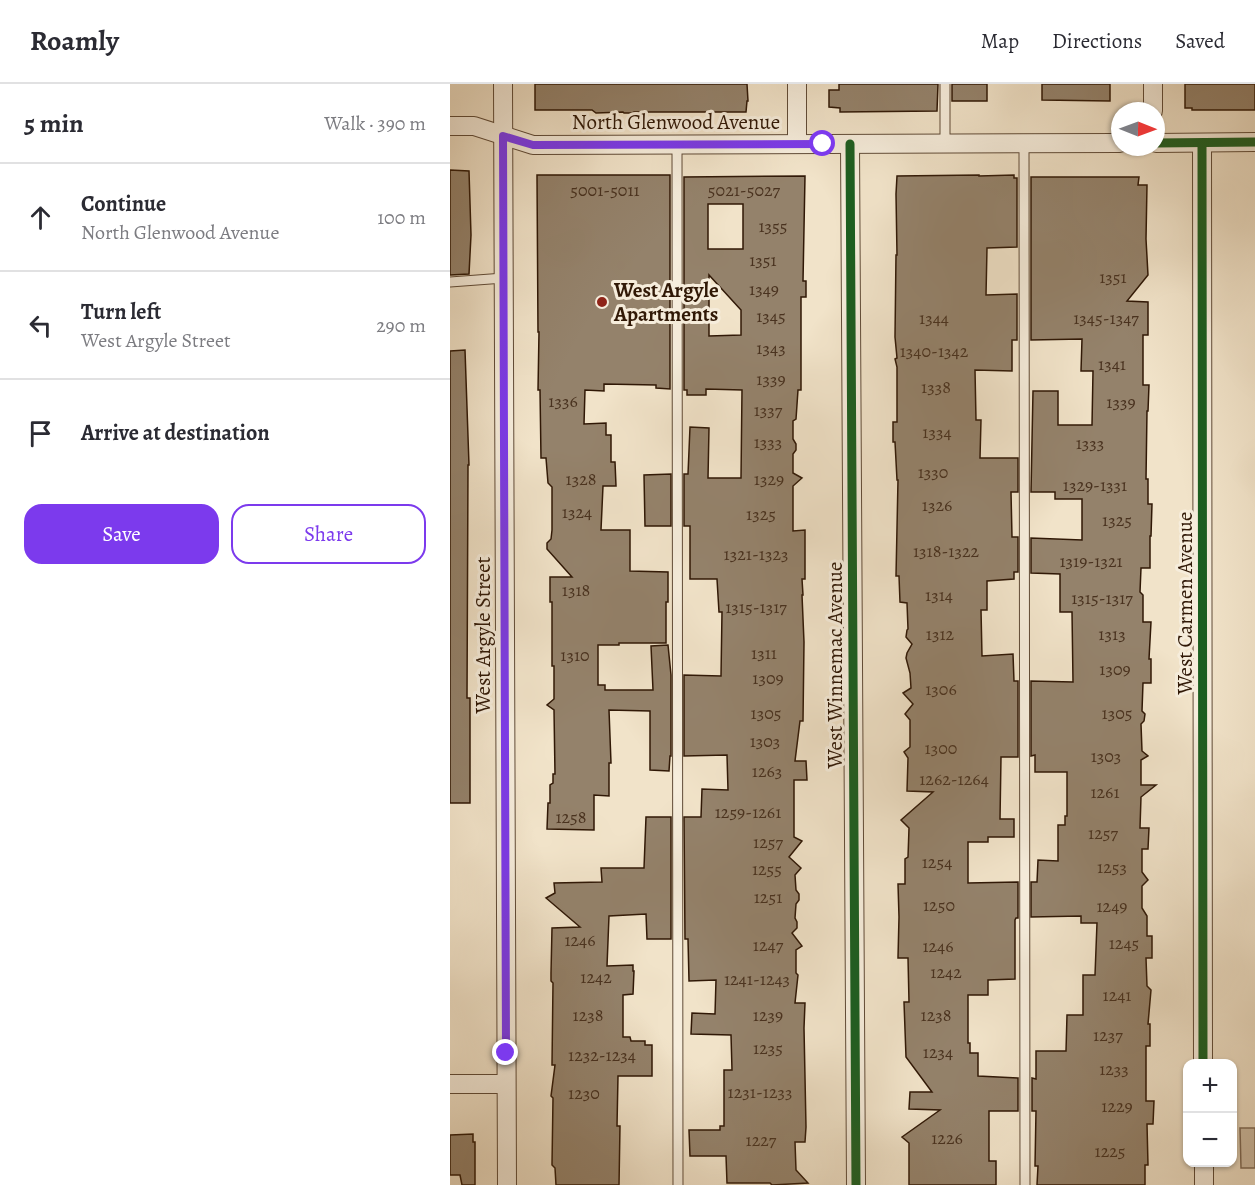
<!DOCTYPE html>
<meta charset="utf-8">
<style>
:root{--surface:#fff;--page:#f7f7f7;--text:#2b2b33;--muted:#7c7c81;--line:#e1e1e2;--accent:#7c3aed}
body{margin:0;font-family:Alegreya,serif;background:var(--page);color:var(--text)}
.controls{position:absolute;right:18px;bottom:18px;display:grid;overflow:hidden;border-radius:12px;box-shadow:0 2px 4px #0004}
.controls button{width:54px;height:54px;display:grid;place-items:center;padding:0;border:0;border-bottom:2px solid var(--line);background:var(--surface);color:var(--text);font:30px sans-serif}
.compass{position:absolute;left:661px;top:18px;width:54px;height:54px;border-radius:50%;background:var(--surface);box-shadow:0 2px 4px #0004;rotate:91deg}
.stop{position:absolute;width:18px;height:18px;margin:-14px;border:4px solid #7c3aed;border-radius:50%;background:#fff}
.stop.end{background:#7c3aed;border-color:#fff;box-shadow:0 2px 6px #0008}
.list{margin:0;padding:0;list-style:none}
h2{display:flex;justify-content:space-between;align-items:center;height:78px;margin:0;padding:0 24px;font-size:26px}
h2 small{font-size:20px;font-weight:400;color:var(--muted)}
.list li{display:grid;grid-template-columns:39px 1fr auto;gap:18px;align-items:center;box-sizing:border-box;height:108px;padding:0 24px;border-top:2px solid var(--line)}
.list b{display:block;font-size:22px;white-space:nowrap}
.list p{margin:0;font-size:20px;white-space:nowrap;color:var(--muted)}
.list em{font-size:20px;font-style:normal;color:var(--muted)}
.actions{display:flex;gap:12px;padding:18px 24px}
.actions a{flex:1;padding:14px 0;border:2px solid var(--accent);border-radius:18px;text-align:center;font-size:21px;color:var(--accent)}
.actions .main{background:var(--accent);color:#fff}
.icon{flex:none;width:33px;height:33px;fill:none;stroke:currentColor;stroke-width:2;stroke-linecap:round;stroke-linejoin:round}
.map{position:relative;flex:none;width:805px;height:1101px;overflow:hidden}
header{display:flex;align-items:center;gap:36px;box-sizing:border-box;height:84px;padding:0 30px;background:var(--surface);border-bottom:2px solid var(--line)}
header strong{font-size:28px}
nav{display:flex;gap:33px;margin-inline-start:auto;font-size:21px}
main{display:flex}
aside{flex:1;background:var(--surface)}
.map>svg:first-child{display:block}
</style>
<header>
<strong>Roamly</strong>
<nav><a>Map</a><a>Directions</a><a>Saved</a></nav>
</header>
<main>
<aside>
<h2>5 min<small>Walk · 390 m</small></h2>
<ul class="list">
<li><svg class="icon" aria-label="ahead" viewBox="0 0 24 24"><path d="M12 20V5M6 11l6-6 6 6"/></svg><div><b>Continue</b><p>North Glenwood Avenue</p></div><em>100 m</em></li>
<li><svg class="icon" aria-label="left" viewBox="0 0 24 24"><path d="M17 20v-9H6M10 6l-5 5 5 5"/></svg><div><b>Turn left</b><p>West Argyle Street</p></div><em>290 m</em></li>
<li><svg class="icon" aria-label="arrive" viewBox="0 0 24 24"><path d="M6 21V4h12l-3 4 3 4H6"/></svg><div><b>Arrive at destination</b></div></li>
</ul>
<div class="actions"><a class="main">Save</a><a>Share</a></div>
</aside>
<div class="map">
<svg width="805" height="1101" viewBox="0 0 805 1101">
<rect width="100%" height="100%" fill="#f1e3c9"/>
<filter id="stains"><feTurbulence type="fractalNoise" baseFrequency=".00333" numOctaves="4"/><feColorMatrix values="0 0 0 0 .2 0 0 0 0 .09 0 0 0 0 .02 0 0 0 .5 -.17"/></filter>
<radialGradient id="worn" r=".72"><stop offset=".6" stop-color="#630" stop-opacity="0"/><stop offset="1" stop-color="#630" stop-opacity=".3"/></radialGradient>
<polygon fill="#d0c0a8" stroke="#806c57" stroke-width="1.5" points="790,1044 805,1044 805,1084 791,1084"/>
<g fill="#94826b" stroke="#301806" stroke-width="1.5" fill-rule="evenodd">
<polygon points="85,0 297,0 298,17 297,17 296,28 184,28 182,29 174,29 173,28 146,29 142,26 85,26"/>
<polygon points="389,0 488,0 487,27 390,28 390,24 379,23 379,6 389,6"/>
<rect x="502" y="0" width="35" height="17"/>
<polygon points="592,0 660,0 660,17 592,16"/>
<polygon points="735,0 805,0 805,26 742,26 742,24 735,24"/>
<polygon points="0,86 19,87 21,151 19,190 0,191"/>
<polygon points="87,91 220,91 220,305 206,304 206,301 154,300 154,307 135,306 134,340 156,339 156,351 161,351 161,378 165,378 166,402 153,402 151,446 180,446 180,487 218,488 218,518 216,518 216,559 169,559 169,561 148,561 148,601 155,601 155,606 203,606 201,562 218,561 221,591 221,672 220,672 219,687 200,686 200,627 159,626 161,679 159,679 159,712 144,711 144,746 97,745 98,719 100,719 100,701 103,699 103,690 105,690 104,626 97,621 104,615 104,582 102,582 102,518 100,518 100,493 122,493 97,465 97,459 101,455 102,446 102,403 98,399 96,374 91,374 90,306 88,306 89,248 88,248"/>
<polygon points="529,91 529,92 564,91 564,94 567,94 567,163 537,164 536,211 567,210 567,256 562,256 562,287 525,286 526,336 531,336 530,374 568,374 568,408 561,408 562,453 568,453 568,488 564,488 564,495 537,497 537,526 531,526 532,572 563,570 564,597 568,597 568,673 551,673 550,735 564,735 564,753 538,753 538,758 518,758 518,799 568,798 568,834 566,834 565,836 565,895 538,896 538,911 518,911 518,959 520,959 520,969 528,969 528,992 568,994 568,1027 539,1027 539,1077 546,1077 546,1101 459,1101 459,1059 452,1053 490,1026 459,1025 460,1008 482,1008 456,973 454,918 459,918 458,874 448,874 449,833 448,800 455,800 455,775 458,773 459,744 451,736 483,708 457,707 458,674 454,668 460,663 460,636 455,630 463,620 453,609 461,604 460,589 456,574 457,569 462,560 456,553 457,546 458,545 457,519 450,518 449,492 446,492 448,396 447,396 445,358 443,358 443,338 447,338 447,283 445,275 447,274 445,253 446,171 447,171 446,110 447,92"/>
<path d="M355,92L353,197H356V213H351V306H348L346,335L343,337V355L346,360V366L343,370V389L352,394L343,402V447L355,446V495H352L353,511H352L354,558L353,637H350L345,677H356L357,696H344V753L352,757L339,773L351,784L345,791L346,806L349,810V816L346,820L345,834L347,838V844L342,849L352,862L346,866V889L348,891L345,919H355L354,944L356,1043L355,1058H345L346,1086L358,1099L322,1101L320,1099H277L276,1072H240L239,1046H270V1042H274V986H282L281,951L241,950L242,929L265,930L266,896L239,897L238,855H235L234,733H251L252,705L278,706L277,671L234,672V591L271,592L272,528H269L267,495H240V442H234V390H238L240,343L259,344L258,394H291L292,306L256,305V311H237V306H234V93ZM258,120H293V165H258ZM259,191L291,226V251L259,252Z"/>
<polygon points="581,93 689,93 688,101 697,101 696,155 698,191 677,217 698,218 698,251 693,251 693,301 699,301 698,327 697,327 696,395 698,395 698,420 702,420 701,452 700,452 700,484 691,484 690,508 693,511 693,538 701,538 699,575 701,575 701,599 693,599 692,627 695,630 694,637 691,640 692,667 698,672 691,676 691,701 706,701 691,713 690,744 699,744 698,765 692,765 692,788 698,796 692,802 692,824 697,832 697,852 702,852 702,874 696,874 697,902 701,906 698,940 700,940 700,962 696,962 696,1017 704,1017 703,1040 697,1040 698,1081 695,1081 695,1101 587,1101 588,1082 585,1082 586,1027 582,1027 582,994 586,995 586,967 616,967 617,931 633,931 633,891 645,891 647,839 631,839 631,832 581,833 581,798 587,798 588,776 608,777 608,741 615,741 615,732 617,732 617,688 585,688 585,671 581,672 581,597 623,598 622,528 610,528 610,490 581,489 581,454 632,456 632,415 605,415 605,408 581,408 583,307 608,307 608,341 642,341 643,287 631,287 632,255 581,256"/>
<polygon points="15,266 19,381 18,381 17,614 20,614 20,719 0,719 0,267"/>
<polygon points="221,390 221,442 195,442 194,391"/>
<polygon points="196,733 221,733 221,855 197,855 196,830 159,832 157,882 183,881 183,887 184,887 183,910 173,911 173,953 180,953 181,957 195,957 195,961 202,961 202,992 168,992 167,1042 170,1042 169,1101 106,1101 105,1084 102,1081 103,1014 101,1012 105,981 102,981 103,899 101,897 101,889 102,844 130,843 96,814 105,809 104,799 152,798 151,784 194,784"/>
<polygon points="23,1050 23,1058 25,1058 25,1101 12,1101 10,1091 0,1091 0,1051"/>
</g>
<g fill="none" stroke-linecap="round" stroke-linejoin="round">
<g stroke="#604b37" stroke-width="11">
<g id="service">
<polyline points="495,59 495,0"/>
<polyline points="574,59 575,1101"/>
<polyline points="227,61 228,1101"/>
<polyline points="0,198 54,194"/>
</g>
</g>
<g stroke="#604b37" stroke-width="20">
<g id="minor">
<polyline points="53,0 57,1101"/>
<polyline points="703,0 703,27"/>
<polyline points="0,42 24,42 83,61 670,59"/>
<polyline points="706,59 805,58"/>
<polyline points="752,59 753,980"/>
<polyline points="347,60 347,0"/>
<polyline points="400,60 406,1101"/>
<polyline points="0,1000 56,1000"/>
<polyline points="754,1078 754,1101"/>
</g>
</g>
<use href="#service" stroke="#f6eddc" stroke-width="9"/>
<use href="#minor" stroke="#f6eddc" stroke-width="18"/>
<g stroke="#f6eddc" stroke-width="13">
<g id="cycleway">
<polyline points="706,59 805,58"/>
<polyline points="752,59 753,980"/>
<polyline points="400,60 406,1101"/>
</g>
</g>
<use href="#cycleway" stroke="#1b5e20" stroke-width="9"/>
</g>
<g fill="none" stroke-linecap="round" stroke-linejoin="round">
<polyline stroke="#7c3aed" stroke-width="8" points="56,969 53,52 83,61 373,60"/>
</g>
<circle fill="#8f2418" stroke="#f6eddc" stroke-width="2" cx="152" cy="218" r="6"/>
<g text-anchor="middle" stroke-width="6" stroke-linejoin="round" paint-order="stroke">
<g font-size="18" fill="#49321f">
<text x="155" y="112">5001-5011</text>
<text x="294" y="112">5021-5027</text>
<text x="323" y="148">1355</text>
<text x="313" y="182">1351</text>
<text x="663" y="199">1351</text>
<text x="314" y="211">1349</text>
<text x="321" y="238">1345</text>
<text x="484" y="240">1344</text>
<text x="656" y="240">1345-1347</text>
<text x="321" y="270">1343</text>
<text x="484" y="273">1340-1342</text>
<text x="662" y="286">1341</text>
<text x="321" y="301">1339</text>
<text x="486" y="309">1338</text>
<text x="113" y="323">1336</text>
<text x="671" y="324">1339</text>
<text x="318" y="332">1337</text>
<text x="487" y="354">1334</text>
<text x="318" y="364">1333</text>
<text x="640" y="365">1333</text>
<text x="483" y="394">1330</text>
<text x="131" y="401">1328</text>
<text x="319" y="401">1329</text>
<text x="645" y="407">1329-1331</text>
<text x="487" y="427">1326</text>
<text x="127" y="434">1324</text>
<text x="311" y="436">1325</text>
<text x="667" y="442">1325</text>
<text x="496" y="473">1318-1322</text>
<text x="306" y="476">1321-1323</text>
<text x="641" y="483">1319-1321</text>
<text x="126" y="512">1318</text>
<text x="489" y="517">1314</text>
<text x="652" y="520">1315-1317</text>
<text x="306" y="529">1315-1317</text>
<text x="490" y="556">1312</text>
<text x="662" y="556">1313</text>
<text x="314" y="575">1311</text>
<text x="125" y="577">1310</text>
<text x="665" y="591">1309</text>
<text x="318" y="600">1309</text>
<text x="491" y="611">1306</text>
<text x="316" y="635">1305</text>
<text x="667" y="635">1305</text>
<text x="315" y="663">1303</text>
<text x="491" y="670">1300</text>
<text x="656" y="678">1303</text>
<text x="317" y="693">1263</text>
<text x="504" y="701">1262-1264</text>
<text x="655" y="714">1261</text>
<text x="298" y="734">1259-1261</text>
<text x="121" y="739">1258</text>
<text x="653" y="755">1257</text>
<text x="318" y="764">1257</text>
<text x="487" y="784">1254</text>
<text x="662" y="789">1253</text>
<text x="317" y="791">1255</text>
<text x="318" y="819">1251</text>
<text x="489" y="827">1250</text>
<text x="662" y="828">1249</text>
<text x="130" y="862">1246</text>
<text x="674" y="865">1245</text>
<text x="318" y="867">1247</text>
<text x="488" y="868">1246</text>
<text x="496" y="894">1242</text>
<text x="146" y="899">1242</text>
<text x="307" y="901">1241-1243</text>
<text x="667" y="917">1241</text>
<text x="138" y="937">1238</text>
<text x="318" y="937">1239</text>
<text x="486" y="937">1238</text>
<text x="658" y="957">1237</text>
<text x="318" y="970">1235</text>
<text x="488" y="974">1234</text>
<text x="152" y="977">1232-1234</text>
<text x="664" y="991">1233</text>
<text x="310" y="1014">1231-1233</text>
<text x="134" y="1015">1230</text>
<text x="667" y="1028">1229</text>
<text x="497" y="1060">1226</text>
<text x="311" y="1062">1227</text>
<text x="660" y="1073">1225</text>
</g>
<g font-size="21" fill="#301806" stroke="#f6eddc">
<text x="226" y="45">North Glenwood Avenue</text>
<text transform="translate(735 519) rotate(-90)" y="7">West Carmen Avenue</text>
<text transform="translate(33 551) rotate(-90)" y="7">West Argyle Street</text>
<text transform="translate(385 581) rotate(-90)" y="7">West Winnemac Avenue</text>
</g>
<g font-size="21" font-weight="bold" fill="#301806" stroke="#f6eddc" text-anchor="start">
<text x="164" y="213">West Argyle<tspan x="164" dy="24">Apartments</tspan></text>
</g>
</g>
<rect width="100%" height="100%" filter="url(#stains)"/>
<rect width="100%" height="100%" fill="url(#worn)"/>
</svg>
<div class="controls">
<button>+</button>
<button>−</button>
</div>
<svg class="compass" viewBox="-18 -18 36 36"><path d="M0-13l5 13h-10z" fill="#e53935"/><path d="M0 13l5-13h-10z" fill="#7c7c81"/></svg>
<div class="stop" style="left:373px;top:60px"></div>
<div class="stop end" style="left:56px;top:969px"></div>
</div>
</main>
